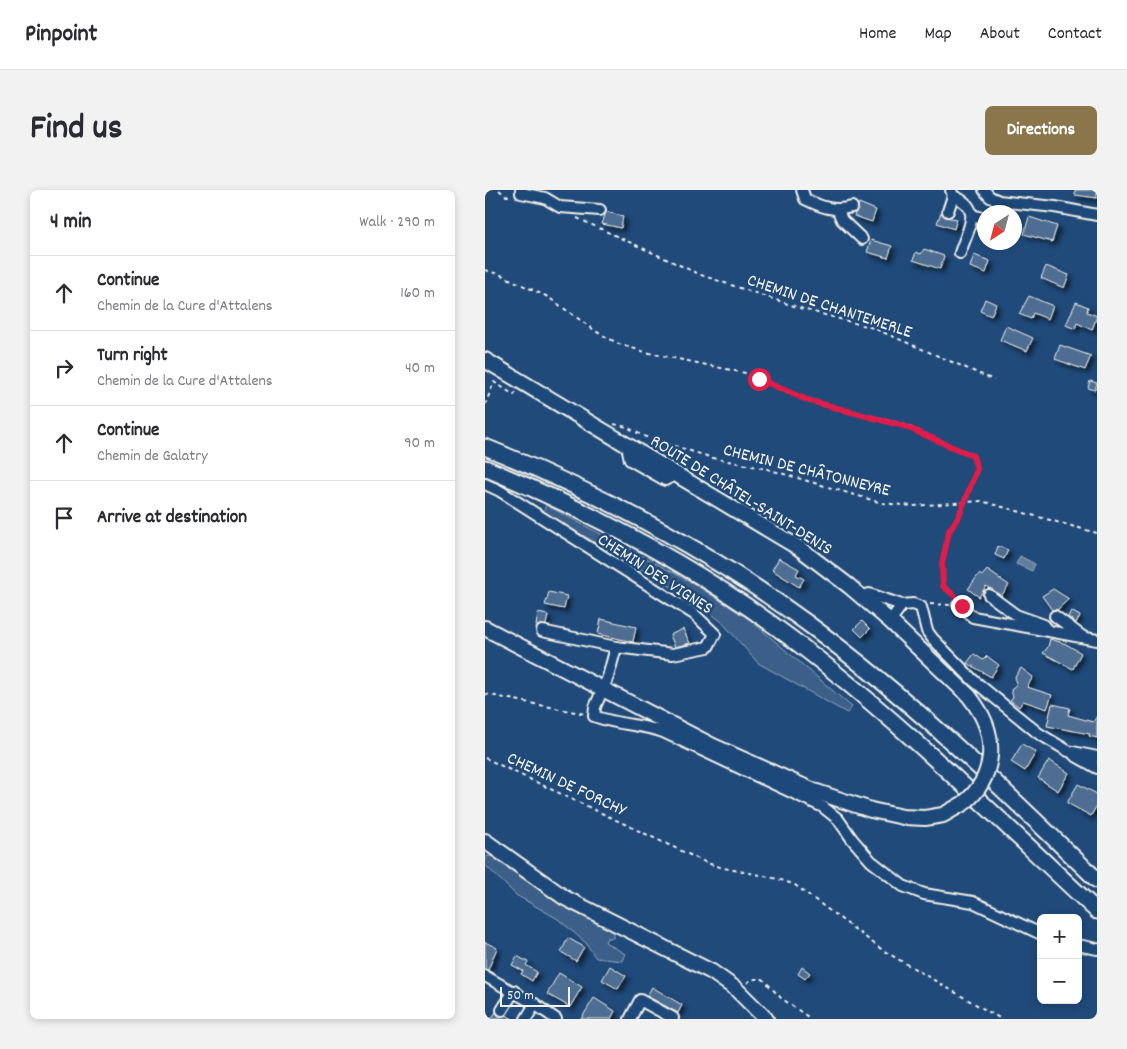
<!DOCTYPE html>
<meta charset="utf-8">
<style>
:root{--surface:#fff;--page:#f2f2f3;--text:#2b2b33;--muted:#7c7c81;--line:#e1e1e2;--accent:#8a764a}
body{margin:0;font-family:Dekko,sans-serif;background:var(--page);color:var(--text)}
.controls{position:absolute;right:15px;bottom:15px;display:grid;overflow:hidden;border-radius:8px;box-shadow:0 2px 8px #0003}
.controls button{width:45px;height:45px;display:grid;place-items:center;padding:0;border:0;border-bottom:1px solid var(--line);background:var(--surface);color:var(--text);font:25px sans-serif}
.compass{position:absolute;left:492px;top:15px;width:45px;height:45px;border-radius:50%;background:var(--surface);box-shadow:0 2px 8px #0003;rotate:216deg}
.scale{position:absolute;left:15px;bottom:12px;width:70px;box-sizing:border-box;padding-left:5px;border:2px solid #f4f1e8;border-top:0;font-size:14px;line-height:18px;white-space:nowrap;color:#f4f1e8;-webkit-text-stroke:4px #1f4a7a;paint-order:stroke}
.stop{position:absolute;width:15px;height:15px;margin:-11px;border:4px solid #e11d48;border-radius:50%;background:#fff}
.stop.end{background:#e11d48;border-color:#fff;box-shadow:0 1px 5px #0008}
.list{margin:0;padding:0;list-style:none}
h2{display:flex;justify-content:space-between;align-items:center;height:65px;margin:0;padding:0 20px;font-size:21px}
h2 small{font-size:16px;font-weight:400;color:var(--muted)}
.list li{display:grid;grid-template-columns:32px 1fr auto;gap:15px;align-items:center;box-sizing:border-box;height:75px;padding:0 20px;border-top:1px solid var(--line)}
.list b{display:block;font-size:19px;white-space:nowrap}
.list p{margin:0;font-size:16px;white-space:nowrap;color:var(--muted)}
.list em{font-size:16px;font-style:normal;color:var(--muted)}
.icon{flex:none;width:28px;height:28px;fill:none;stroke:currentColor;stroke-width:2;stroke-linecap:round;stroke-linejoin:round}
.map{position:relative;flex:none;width:612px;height:829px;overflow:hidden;border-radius:8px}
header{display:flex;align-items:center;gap:30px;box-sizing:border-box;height:70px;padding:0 25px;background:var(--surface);border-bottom:1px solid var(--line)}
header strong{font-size:24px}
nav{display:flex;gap:28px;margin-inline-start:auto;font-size:18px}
.intro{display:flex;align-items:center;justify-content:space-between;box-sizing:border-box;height:120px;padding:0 30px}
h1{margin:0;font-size:35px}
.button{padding:12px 22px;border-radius:8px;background:var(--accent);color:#fff;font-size:18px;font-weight:700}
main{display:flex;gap:30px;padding:0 30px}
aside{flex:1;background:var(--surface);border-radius:8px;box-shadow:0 2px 8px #0003}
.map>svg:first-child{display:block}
</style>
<header>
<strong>Pinpoint</strong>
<nav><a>Home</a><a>Map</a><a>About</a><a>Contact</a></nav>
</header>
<div class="intro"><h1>Find us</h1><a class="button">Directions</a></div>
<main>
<aside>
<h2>4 min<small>Walk · 290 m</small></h2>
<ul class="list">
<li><svg class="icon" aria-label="ahead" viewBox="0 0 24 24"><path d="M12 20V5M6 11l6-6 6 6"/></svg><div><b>Continue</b><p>Chemin de la Cure d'Attalens</p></div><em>160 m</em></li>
<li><svg class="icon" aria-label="right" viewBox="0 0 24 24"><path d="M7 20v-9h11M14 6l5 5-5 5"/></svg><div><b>Turn right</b><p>Chemin de la Cure d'Attalens</p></div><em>40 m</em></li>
<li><svg class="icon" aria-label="ahead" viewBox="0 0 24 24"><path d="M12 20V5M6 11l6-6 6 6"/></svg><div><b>Continue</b><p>Chemin de Galatry</p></div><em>90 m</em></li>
<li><svg class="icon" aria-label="arrive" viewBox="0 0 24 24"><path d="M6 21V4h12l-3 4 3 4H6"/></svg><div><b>Arrive at destination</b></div></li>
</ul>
</aside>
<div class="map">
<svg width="612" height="829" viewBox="0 0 612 829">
<defs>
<filter id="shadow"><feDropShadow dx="3.5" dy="3.5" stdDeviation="2.5" flood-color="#0009"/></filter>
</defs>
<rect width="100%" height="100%" fill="#1f4a7a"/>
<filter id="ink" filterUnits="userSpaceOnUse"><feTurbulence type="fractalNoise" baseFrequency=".02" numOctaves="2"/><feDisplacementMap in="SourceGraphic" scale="10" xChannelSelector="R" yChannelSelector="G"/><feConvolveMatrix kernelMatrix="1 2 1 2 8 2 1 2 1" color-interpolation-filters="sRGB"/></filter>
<g filter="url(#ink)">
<g fill="#3a5f88" stroke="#97a8b8">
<polygon points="61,315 206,392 264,429 367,517 362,523 273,473 236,431 200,405 58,322"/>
<path d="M5,666C29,672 43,692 63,705C82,718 106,733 128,738V748H122L120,752L140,764L137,771L111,768L101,753L73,729L31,705L0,675V667Z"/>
</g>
<polygon fill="#627e9d" stroke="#9cacbb" points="535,366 550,374 547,381 531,374"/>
<g fill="#4d6e92" stroke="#f4f1e8" filter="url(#shadow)">
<polygon points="590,0 612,0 612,8 590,5"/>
<polygon points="374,13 391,20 387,32 369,26"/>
<polygon points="121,22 138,26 136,38 117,34"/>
<polygon points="456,23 460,27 472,29 469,39 452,33"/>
<polygon points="544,27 572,36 567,52 539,44"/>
<polygon points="386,50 407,56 403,68 382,62"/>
<polygon points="439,59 459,66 455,79 428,70 431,62 436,64"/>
<polygon points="489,65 505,71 501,83 485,77"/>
<polygon points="561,76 584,85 579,98 556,88"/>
<polygon points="544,106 568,116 563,129 548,123 546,129 534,124"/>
<polygon points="500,109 511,114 506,126 495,121"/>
<polygon points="591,112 603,117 602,122 612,126 607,140 592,133 590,139 581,135"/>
<polygon points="521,136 548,148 542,161 515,150"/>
<polygon points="575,155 606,166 600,180 570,169"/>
<polygon points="605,191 612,193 610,200 603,198"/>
<polygon points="513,356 523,360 519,369 510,365"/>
<polygon points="294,368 314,379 311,385 319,389 314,397 287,380"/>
<polygon points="502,380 524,395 516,406 501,396 494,407 483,399 494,384 497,386"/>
<polygon points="568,399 584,409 572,420 567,420 557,406"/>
<polygon points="64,402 82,406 79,419 60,415"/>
<polygon points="586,421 595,426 591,433 583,427"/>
<polygon points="53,423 63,425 61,435 51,436"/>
<polygon points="116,429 151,437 148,452 113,444"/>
<polygon points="377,431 385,439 377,447 369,439"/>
<polygon points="198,439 205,453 190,457 185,445"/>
<polygon points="565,449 581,454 596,463 588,479 558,463 563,457"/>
<polygon points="489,464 498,470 502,466 514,475 506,487 482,473"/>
<polygon points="536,478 548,487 542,497 567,505 562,519 538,511 534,517 525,510 528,507 526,500 532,493 530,487"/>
<polygon points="567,514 585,518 583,525 608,532 612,526 612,548 604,546 605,544 562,536"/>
<polygon points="537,554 551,562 540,581 526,572"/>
<polygon points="564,570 584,583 573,601 553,588"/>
<polygon points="593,594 612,604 612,615 606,626 582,613"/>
<polygon points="83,748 99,757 91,771 76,762"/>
<polygon points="0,752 12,758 3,780 0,779"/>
<polygon points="32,766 43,772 41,775 52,782 47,791 36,784 38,781 27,775"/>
<polygon points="125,776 141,786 133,799 117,790"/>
<polygon points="317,777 325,783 320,789 313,784"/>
<polygon points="74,783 97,797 85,817 62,804"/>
<polygon points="167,797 197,815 193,823 162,806"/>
<polygon points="109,808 130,821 126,829 96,829"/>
<polygon points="11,822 14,826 21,825 28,829 6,829"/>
</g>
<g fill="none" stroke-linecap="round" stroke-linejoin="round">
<g stroke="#f4f1e8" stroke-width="14">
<g id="minor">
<polyline points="36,0 36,3 60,8 75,17 115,20"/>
<path d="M317,0L320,9C336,17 349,22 367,17"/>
<path d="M466,0L468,6C499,18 483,38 475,63"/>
<polyline points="499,0 505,7 514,11 570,17 612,25"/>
<polyline points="353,21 357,30 377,49"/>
<polyline points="463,21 468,6"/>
<polyline points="487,25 498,28"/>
<polyline points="142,255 145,270 180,290 192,284"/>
<path d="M0,294L15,301L209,424L230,444L223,457L188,464L131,457L123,487L110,517L109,526C132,535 155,534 178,542L338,617L353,629L367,649L386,671L418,696L439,704L488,712L556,744"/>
<polyline points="504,405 531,425 559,435 564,441"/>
<polyline points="378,407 384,404 417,415"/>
<polyline points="473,415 477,417 488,427 612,450"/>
<polyline points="570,426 598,447"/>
<polyline points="405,431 417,415 428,414 436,417 442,441 448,449 488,490 553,543 583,561 612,567"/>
<polyline points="57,441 131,457"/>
<polyline points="589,565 612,578"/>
<polyline points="593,755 612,759"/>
<polyline points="0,786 48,813 71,829"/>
<polyline points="17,820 29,801"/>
<polyline points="41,829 50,814"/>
<polyline points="145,829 155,810 188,828"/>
</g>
</g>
<g stroke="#f4f1e8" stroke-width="18">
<g id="major">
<path d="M0,170L314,358L364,396L405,431L484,506C498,524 507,542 505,566"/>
<polyline points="0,438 228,556 329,601 386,620 418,627 440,628 458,625 479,613"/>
<polyline points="0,651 80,708 227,782 251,799 281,829"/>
</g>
</g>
<g stroke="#f4f1e8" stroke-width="19">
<g id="highway">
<path d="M0,257C114,303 223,360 322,433C426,509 519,600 612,690"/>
<path d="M0,278C108,323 214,378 307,449C416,531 512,628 612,721"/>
</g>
</g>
<g stroke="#f4f1e8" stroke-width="2" stroke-dasharray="4 4" stroke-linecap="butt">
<polyline points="14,0 21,6 27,6"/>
<polyline points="92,28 216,85 318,119 388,138 509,190"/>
<polyline points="0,80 16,85 63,107 112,142 134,154 160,162 260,183 322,210 419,235 488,266 492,279 474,326 464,341 457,373 458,396 470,406"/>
<polyline points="0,215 9,192 29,205 32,201"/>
<polyline points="129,234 142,237 158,246 228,268 282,279 397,313 428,316 496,311 612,343"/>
<polyline points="445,414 465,415"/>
<polyline points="0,504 100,524"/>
<path d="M0,568L222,673C250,683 281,683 310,695L399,761L516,829"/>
<polyline points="262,793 267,789 278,789 296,808 326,829"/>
</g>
<use href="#minor" stroke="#1f4a7a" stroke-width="10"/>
<use href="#major" stroke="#1f4a7a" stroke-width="14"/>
<use href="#highway" stroke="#1f4a7a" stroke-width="15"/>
<g stroke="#f4f1e8" stroke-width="18" stroke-linecap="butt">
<path id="major-bridge" d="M479,613C494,601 503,585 505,566"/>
</g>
<use href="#major-bridge" stroke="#1f4a7a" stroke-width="14"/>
</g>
</g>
<g fill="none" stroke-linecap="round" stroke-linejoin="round" filter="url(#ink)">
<polyline stroke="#e11d48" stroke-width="6" points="274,189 322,210 419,236 488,266 492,279 474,326 464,341 457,374 458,396 471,407 472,415 477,416"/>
</g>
<g text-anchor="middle" stroke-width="5" stroke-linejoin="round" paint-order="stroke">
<g font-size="18" fill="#f4f1e8" stroke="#1f4a7a">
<text transform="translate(345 115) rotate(18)" y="6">CHEMIN DE CHANTEMERLE</text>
<text transform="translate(322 279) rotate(14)" y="6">CHEMIN DE CHÂTONNEYRE</text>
<text transform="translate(257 304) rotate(32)" y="6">ROUTE DE CHÂTEL-SAINT-DENIS</text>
<text transform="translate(171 383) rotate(33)" y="6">CHEMIN DES VIGNES</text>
<text transform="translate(82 593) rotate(25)" y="6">CHEMIN DE FORCHY</text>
</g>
</g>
</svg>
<div class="controls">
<button>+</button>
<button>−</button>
</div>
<svg class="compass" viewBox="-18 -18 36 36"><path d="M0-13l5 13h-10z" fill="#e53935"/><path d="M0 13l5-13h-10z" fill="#7c7c81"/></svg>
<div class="scale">50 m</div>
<div class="stop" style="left:274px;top:189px"></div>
<div class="stop end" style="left:477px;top:416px"></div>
</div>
</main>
